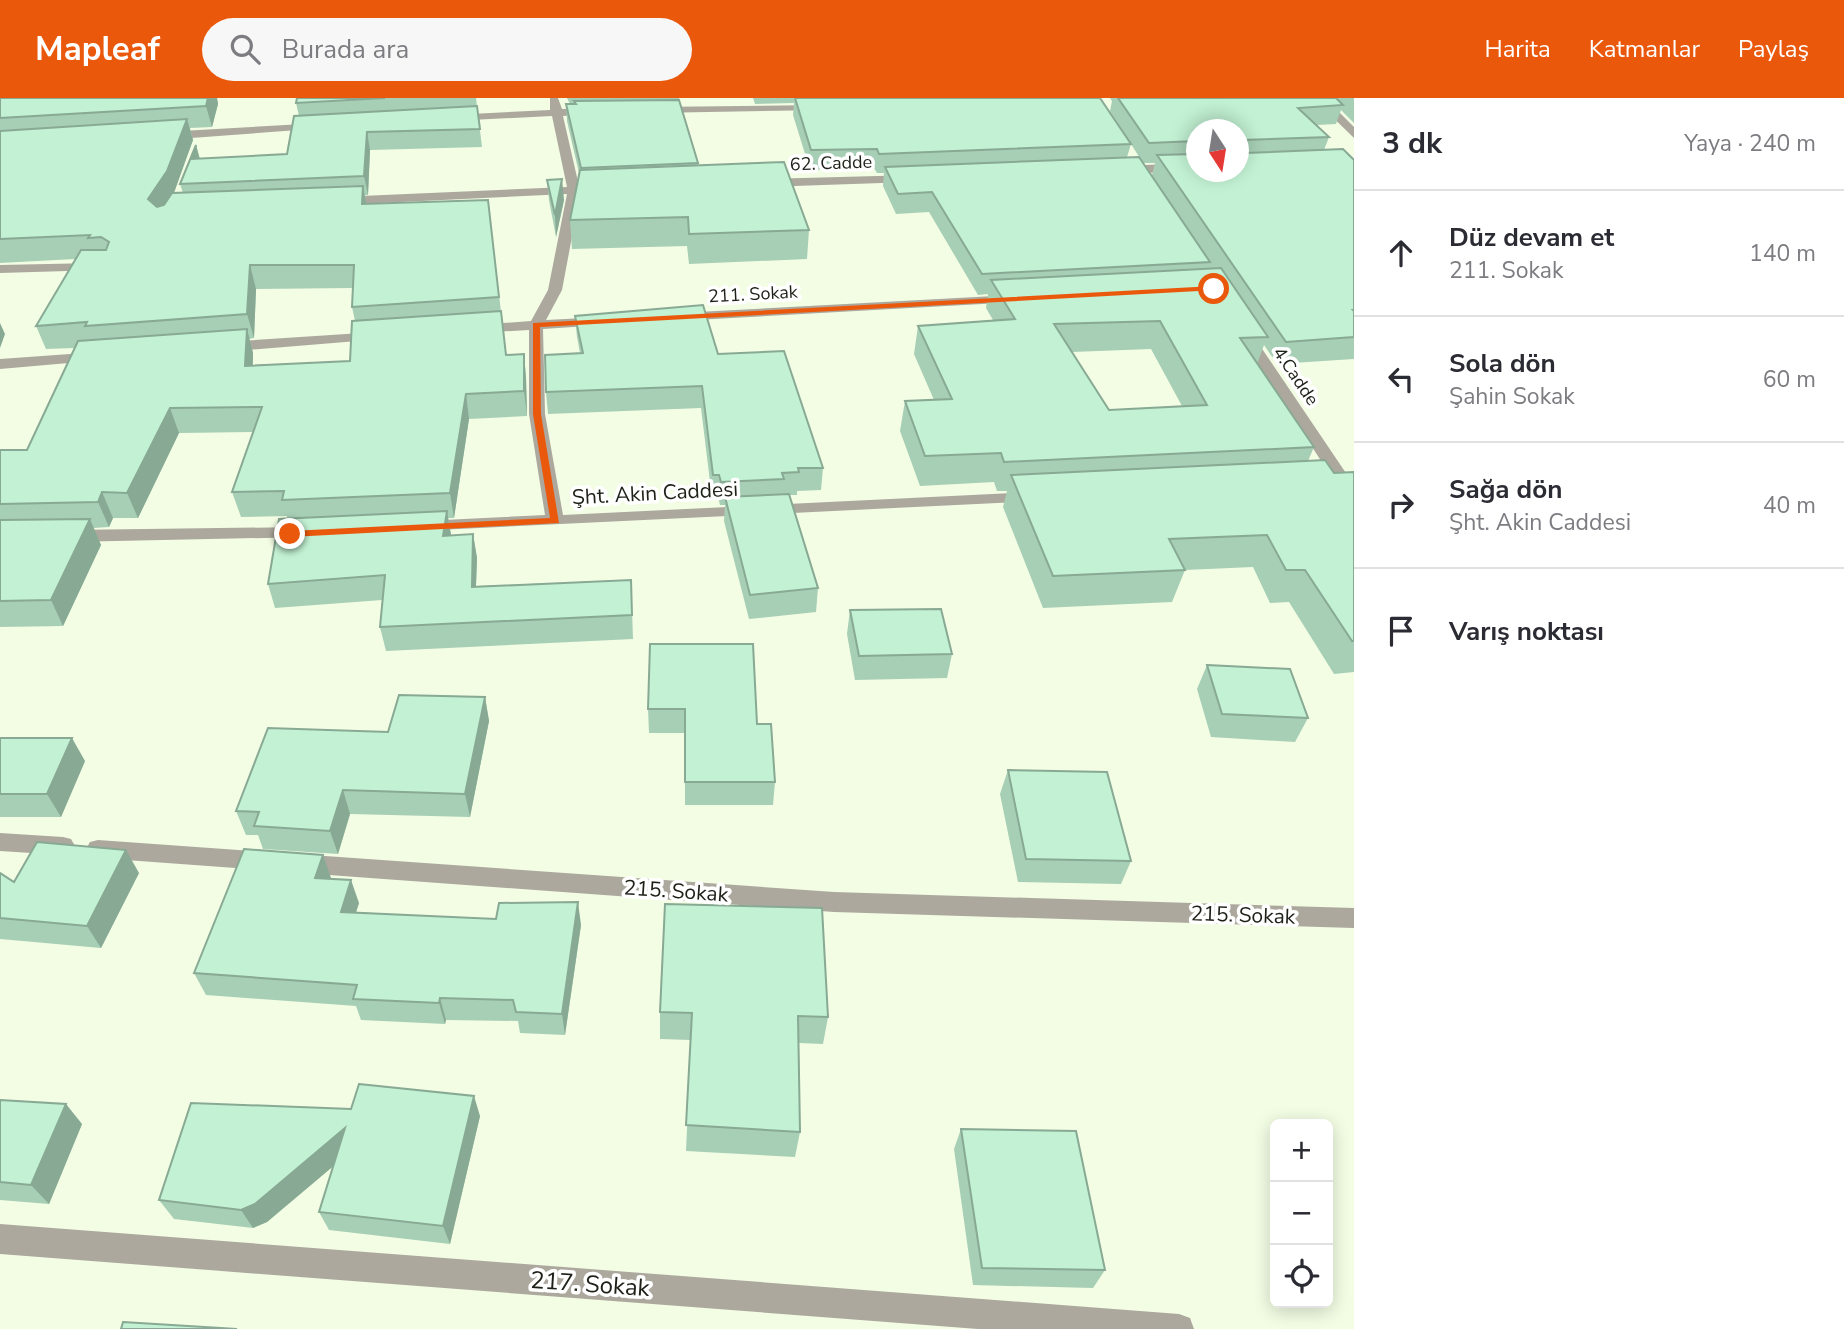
<!DOCTYPE html>
<html lang="tr">
<meta charset="utf-8">
<style>
:root{--surface:#fff;--page:#f7f7f7;--text:#2b2b33;--muted:#7c7c81;--line:#e1e1e2;--accent:#ea580c}
body{margin:0;font-family:"Nunito Sans",sans-serif;background:var(--page);color:var(--text)}
.controls{position:absolute;right:21px;bottom:21px;display:grid;overflow:hidden;border-radius:10px;box-shadow:0 4px 18px #0003}
.controls button{width:63px;height:63px;display:grid;place-items:center;padding:0;border:0;border-bottom:2px solid var(--line);background:var(--surface);color:var(--text);font:35px sans-serif}
.compass{position:absolute;left:1186px;top:21px;width:63px;height:63px;border-radius:50%;background:var(--surface);box-shadow:0 4px 18px #0003;rotate:168deg}
.stop{position:absolute;width:21px;height:21px;margin:-16px;border:5px solid #ea580c;border-radius:50%;background:#fff}
.stop.end{background:#ea580c;border-color:#fff;box-shadow:0 2px 7px #0008}
.list{margin:0;padding:0;list-style:none}
h2{display:flex;justify-content:space-between;align-items:center;height:91px;margin:0;padding:0 28px;font-size:30px}
h2 small{font-size:23px;font-weight:400;color:var(--muted)}
.list li{display:grid;grid-template-columns:46px 1fr auto;gap:21px;align-items:center;box-sizing:border-box;height:126px;padding:0 28px;border-top:2px solid var(--line)}
.list b{display:block;font-size:26px;white-space:nowrap}
.list p{margin:0;font-size:23px;white-space:nowrap;color:var(--muted)}
.list em{font-size:23px;font-style:normal;color:var(--muted)}
.icon{flex:none;width:38px;height:38px;fill:none;stroke:currentColor;stroke-width:2;stroke-linecap:round;stroke-linejoin:round}
.map{position:relative;flex:none;width:1354px;height:1231px;overflow:hidden}
header{display:flex;align-items:center;gap:42px;box-sizing:border-box;height:98px;padding:0 35px;background:var(--accent);color:#fff}
header strong{font-size:33px}
nav{display:flex;gap:38px;margin-inline-start:auto;font-size:24px}
.search{width:490px;height:63px;background:var(--page);display:flex;align-items:center;gap:18px;box-sizing:border-box;padding:0 24px;border-radius:38px;color:var(--muted);font-size:26px}
main{display:flex}
aside{flex:1;background:var(--surface)}
.map>svg:first-child{display:block}
</style>
<header>
<strong>Mapleaf</strong>
<div class="search"><svg class="icon" aria-label="search" viewBox="0 0 24 24"><circle cx="10" cy="10" r="6"/><path d="M15 15l6 6"/></svg>Burada ara</div>
<nav><a>Harita</a><a>Katmanlar</a><a>Paylaş</a></nav>
</header>
<main>
<div class="map">
<svg width="1354" height="1231" viewBox="0 0 1354 1231">
<rect width="100%" height="100%" fill="#f3fde4"/>
<g fill="none" stroke-linecap="round" stroke-linejoin="round">
<g fill="#aca89e" fill-rule="evenodd">
<polygon points="550,0 558,0 562,11 593,10 599,13 593,16 563,18 579,88 603,87 609,91 603,95 580,96 562,192 546,222 604,219 611,223 604,227 543,231 545,316 563,417 1034,394 1040,395 1043,399 1040,403 417,433 414,429 423,423 545,417 529,316 529,232 476,235 469,231 476,227 531,223 548,192 567,96 338,107 332,103 338,99 567,89 552,18 451,23 445,20 451,17 550,12"/>
<polygon points="1313,0 1325,0 1354,29 1354,40"/>
<polygon points="821,7 827,10 825,12 653,15 647,12 653,9"/>
<polygon points="321,25 327,28 325,30 164,42 158,38 164,34"/>
<polygon points="1196,65 1196,73 1118,76 1112,72 1118,68"/>
<polygon points="915,77 917,80 911,84 765,89 759,85 765,81"/>
<polygon points="96,165 101,166 101,172 0,175 0,167"/>
<polygon points="1013,197 1018,198 1018,204 678,223 671,219 678,215"/>
<polygon points="1245,232 1250,233 1354,387 1354,405 1348,404 1238,236"/>
<polygon points="377,234 384,238 382,241 224,254 216,249 224,244"/>
<polygon points="98,254 106,259 103,262 0,271 0,261"/>
<polygon points="303,429 309,431 312,435 309,439 69,444 60,438 69,432"/>
<polygon points="0,735 63,739 71,741 75,748 71,755 63,757 0,753"/>
<polygon points="98,742 834,794 1354,810 1354,830 834,814 98,760 90,758 86,751 90,744"/>
<polygon points="0,1126 1179,1216 1190,1220 1194,1231 978,1231 0,1156"/>
</g>
</g>
<g fill="#a7cfb5" fill-rule="evenodd">
<path d="M0,0H217L218,6L212,29L190,30L193,42L173,95H183L180,86L196,47L200,61L287,56L299,18L296,5L297,0H476L482,49L370,52L368,97H365L366,106L488,102L506,257L524,256L526,280L527,318L469,321L454,420H448L451,437L473,436L477,460L476,488L631,482L633,541L386,553L380,529L382,502L275,510L268,486L287,421V418L241,419L232,394L253,334L179,335L138,420H113L109,429L93,430L101,447L63,528L0,529V352H27L75,250L46,251L36,228L75,161L0,165ZM353,190L352,209L355,223L350,263L253,267V255L249,241L254,240L256,191Z"/>
<polygon points="567,0 679,0 698,68 809,132 807,161 689,166 687,148 572,151 570,122 579,75 567,23 566,6 570,6"/>
<path d="M753,0H1100L1131,46L1127,59L1152,77L1155,65H1143L1110,13L1112,3L1110,0H1354V25L1341,12L1336,26L1317,27L1329,39L1324,52L1354,62V261L1277,266L1264,247L1257,266L1314,349L1308,363L1334,375L1354,374V574L1334,576L1289,504L1270,505L1253,469L1185,472L1172,504L1043,510L1003,409L1007,393H997L994,384L920,388L900,333L905,303L934,302L914,256L918,228L993,222L986,210L988,196L978,197L929,114L896,116L883,88L884,75H877L874,70L810,72L793,17L794,5L755,6ZM1196,32L1238,74H1196ZM1151,251L1182,308L1109,312L1072,254Z"/>
<polygon points="547,82 564,102 556,139 549,102"/>
<polygon points="575,218 718,256 823,370 821,392 797,393 797,397 790,397 818,490 816,514 749,521 724,423 725,407 720,407 718,399 712,400 701,310 548,316 546,294 580,255 577,239"/>
<polygon points="850,512 952,556 947,580 855,582 847,536"/>
<polygon points="650,546 757,626 775,684 773,707 685,707 685,635 649,635 648,611"/>
<polygon points="1207,567 1308,620 1295,644 1211,639 1197,591"/>
<polygon points="485,599 489,623 470,719 350,716 338,756 263,751 258,737 246,737 236,713 388,634"/>
<polygon points="0,640 85,663 61,719 0,719"/>
<polygon points="1008,672 1131,763 1121,786 1018,784 1000,696"/>
<polygon points="323,757 330,781 359,805 356,814 581,827 565,937 520,935 518,923 446,922 445,926 361,922 356,908 206,897 194,875"/>
<polygon points="0,775 14,784 139,775 101,850 0,841"/>
<polygon points="660,914 828,919 823,946 799,945 800,1034 795,1059 686,1053 691,942 660,941"/>
<polygon points="0,1002 82,1026 49,1106 0,1102"/>
<polygon points="480,1018 450,1146 329,1132 319,1114 334,1067 267,1124 253,1130 174,1121 159,1102"/>
<polygon points="961,1031 1105,1172 1093,1190 973,1187 954,1051"/>
</g>
<g fill="#88a994">
<polygon points="208,0 217,0 218,6 212,29 206,8"/>
<polygon points="187,21 193,42 174,95 155,124 148,101"/>
<polygon points="367,34 370,52 368,97 364,78"/>
<polygon points="196,47 201,66 192,61"/>
<polygon points="562,81 564,102 556,139 555,117"/>
<polygon points="363,88 367,110 362,106"/>
<polygon points="250,167 256,191 254,240 247,216"/>
<polygon points="0,225 5,236 0,250"/>
<polygon points="247,231 253,255 252,292 245,268"/>
<polygon points="524,256 526,280 527,318 524,293"/>
<polygon points="466,296 469,321 454,420 450,395"/>
<polygon points="170,310 179,335 138,420 127,395"/>
<polygon points="102,394 113,420 109,429 98,404"/>
<polygon points="447,413 451,437 447,462 443,438"/>
<polygon points="90,421 101,447 63,528 51,502"/>
<polygon points="473,436 477,460 475,513 472,489"/>
<polygon points="485,599 489,623 470,719 465,696"/>
<polygon points="72,640 85,663 61,719 47,696"/>
<polygon points="343,692 350,716 338,756 330,733"/>
<polygon points="126,752 139,775 101,850 87,828"/>
<polygon points="323,757 331,780 324,803 315,780"/>
<polygon points="351,782 359,805 349,836 341,814"/>
<polygon points="578,804 581,827 565,937 562,916"/>
<polygon points="440,900 446,922 445,926 439,905"/>
<polygon points="474,998 480,1018 450,1146 443,1128"/>
<polygon points="66,1006 82,1026 49,1106 31,1087"/>
<polygon points="345,1030 355,1050 267,1124 253,1130 241,1112"/>
</g>
<g fill="#c2f1d3" stroke="#88a994" stroke-width="2" fill-rule="evenodd">
<polygon points="0,0 208,0 206,8 0,20"/>
<polygon points="297,0 385,0 296,5"/>
<polygon points="795,0 1100,0 1131,46 879,56 877,51 811,52"/>
<polygon points="1118,0 1336,0 1343,7 1298,10 1329,39 1243,42 1245,55 1343,51 1354,62 1354,212 1353,212 1354,213 1354,239 1286,244 1157,57 1196,56 1196,74 1238,74 1238,32 1196,32 1196,43 1149,45"/>
<polygon points="679,2 698,65 581,70 566,6 576,6 574,3"/>
<polygon points="477,8 480,31 367,34 364,78 180,86 196,47 192,61 287,56 294,18"/>
<polygon points="187,21 167,73 148,101 157,109 164,107 172,95 363,88 362,106 488,102 499,199 352,209 354,167 250,167 247,216 85,228 87,224 36,228 81,152 106,152 109,144 101,139 88,140 90,137 0,141 0,33"/>
<polygon points="1139,59 1210,164 982,176 932,94 898,96 885,69"/>
<polygon points="784,64 809,132 689,136 688,119 570,122 580,72"/>
<polygon points="562,81 555,117 547,82"/>
<path d="M1221,170L1268,239L1240,240L1314,349L1004,364L1001,355L925,358L905,303L952,301L918,228L1015,221L991,182ZM1160,223L1207,307L1109,312L1054,226Z"/>
<polygon points="703,207 718,256 784,253 823,370 798,370 799,374 782,375 784,381 721,384 719,377 713,377 702,288 546,294 545,257 583,255 575,218"/>
<polygon points="501,213 506,257 524,256 524,293 466,296 450,395 282,402 284,393 232,394 262,309 170,310 127,395 102,394 98,404 0,406 0,352 27,352 78,243 247,231 245,268 350,263 352,223"/>
<polygon points="1325,362 1334,375 1354,374 1354,543 1352,543 1305,472 1286,472 1267,437 1169,441 1185,472 1053,478 1011,377"/>
<polygon points="789,396 818,490 750,497 725,399"/>
<polygon points="447,413 443,438 473,436 472,489 631,482 632,517 380,529 385,477 268,486 279,421"/>
<polygon points="90,421 51,502 0,503 0,422"/>
<polygon points="941,511 952,556 859,558 850,512"/>
<polygon points="650,546 753,546 757,626 771,626 775,684 685,684 685,611 648,611"/>
<polygon points="1207,567 1290,571 1308,620 1222,616"/>
<polygon points="399,597 485,599 465,696 343,692 330,733 254,728 259,714 236,713 268,630 388,634"/>
<polygon points="0,640 72,640 47,696 0,696"/>
<polygon points="1008,672 1107,674 1131,763 1026,761"/>
<polygon points="37,744 126,752 87,828 0,820 0,775 14,784"/>
<polygon points="244,751 323,757 315,780 351,782 341,814 496,821 499,805 578,804 562,916 516,914 513,902 440,900 439,905 353,901 357,887 194,875"/>
<polygon points="665,806 822,810 828,919 798,918 800,1034 686,1027 692,915 660,914"/>
<polygon points="359,986 474,998 443,1128 319,1114 345,1030 255,1106 241,1112 159,1102 191,1005 351,1011"/>
<polygon points="0,1002 66,1006 31,1087 0,1084"/>
<polygon points="961,1031 1076,1033 1105,1172 982,1170"/>
<polygon points="123,1224 237,1231 121,1231"/>
</g>
<polygon fill="#ea580c" points="1214,188 1217,192 540,229 541,316 559,425 290,439 285,436 290,433 550,420 533,316 533,225"/>
<g text-anchor="middle" stroke-width="7" stroke-linejoin="round" paint-order="stroke">
<g font-size="18" fill="#1e2118" stroke="#fff">
<text transform="translate(831 65) rotate(-2)" y="6">62. Cadde</text>
<text transform="translate(753 196) rotate(-3)" y="6">211. Sokak</text>
<text transform="translate(1296 278) rotate(56)" y="6">4.Cadde</text>
</g>
<g font-size="21" fill="#1e2118" stroke="#fff">
<text transform="translate(655 395) rotate(-3)" y="7">Şht. Akin Caddesi</text>
<text transform="translate(676 793) rotate(4)" y="7">215. Sokak</text>
<text transform="translate(1243 817) rotate(2)" y="7">215. Sokak</text>
</g>
<g font-size="24" fill="#1e2118" stroke="#fff">
<text transform="translate(590 1186) rotate(4)" y="8">217. Sokak</text>
</g>
</g>
</svg>
<div class="controls">
<button>+</button>
<button>−</button>
<button><svg class="icon" aria-label="locate" viewBox="0 0 24 24"><circle cx="12" cy="12" r="6"/><path d="M12 2v4M12 18v4M2 12h4M18 12h4"/></svg></button>
</div>
<svg class="compass" viewBox="-18 -18 36 36"><path d="M0-13l5 13h-10z" fill="#e53935"/><path d="M0 13l5-13h-10z" fill="#7c7c81"/></svg>
<div class="stop" style="left:1214px;top:191px"></div>
<div class="stop end" style="left:290px;top:436px"></div>
</div>
<aside>
<h2>3 dk<small>Yaya · 240 m</small></h2>
<ul class="list">
<li><svg class="icon" aria-label="ahead" viewBox="0 0 24 24"><path d="M12 20V5M6 11l6-6 6 6"/></svg><div><b>Düz devam et</b><p>211. Sokak</p></div><em>140 m</em></li>
<li><svg class="icon" aria-label="left" viewBox="0 0 24 24"><path d="M17 20v-9H6M10 6l-5 5 5 5"/></svg><div><b>Sola dön</b><p>Şahin Sokak</p></div><em>60 m</em></li>
<li><svg class="icon" aria-label="right" viewBox="0 0 24 24"><path d="M7 20v-9h11M14 6l5 5-5 5"/></svg><div><b>Sağa dön</b><p>Şht. Akin Caddesi</p></div><em>40 m</em></li>
<li><svg class="icon" aria-label="arrive" viewBox="0 0 24 24"><path d="M6 21V4h12l-3 4 3 4H6"/></svg><div><b>Varış noktası</b></div></li>
</ul>
</aside>
</main>
